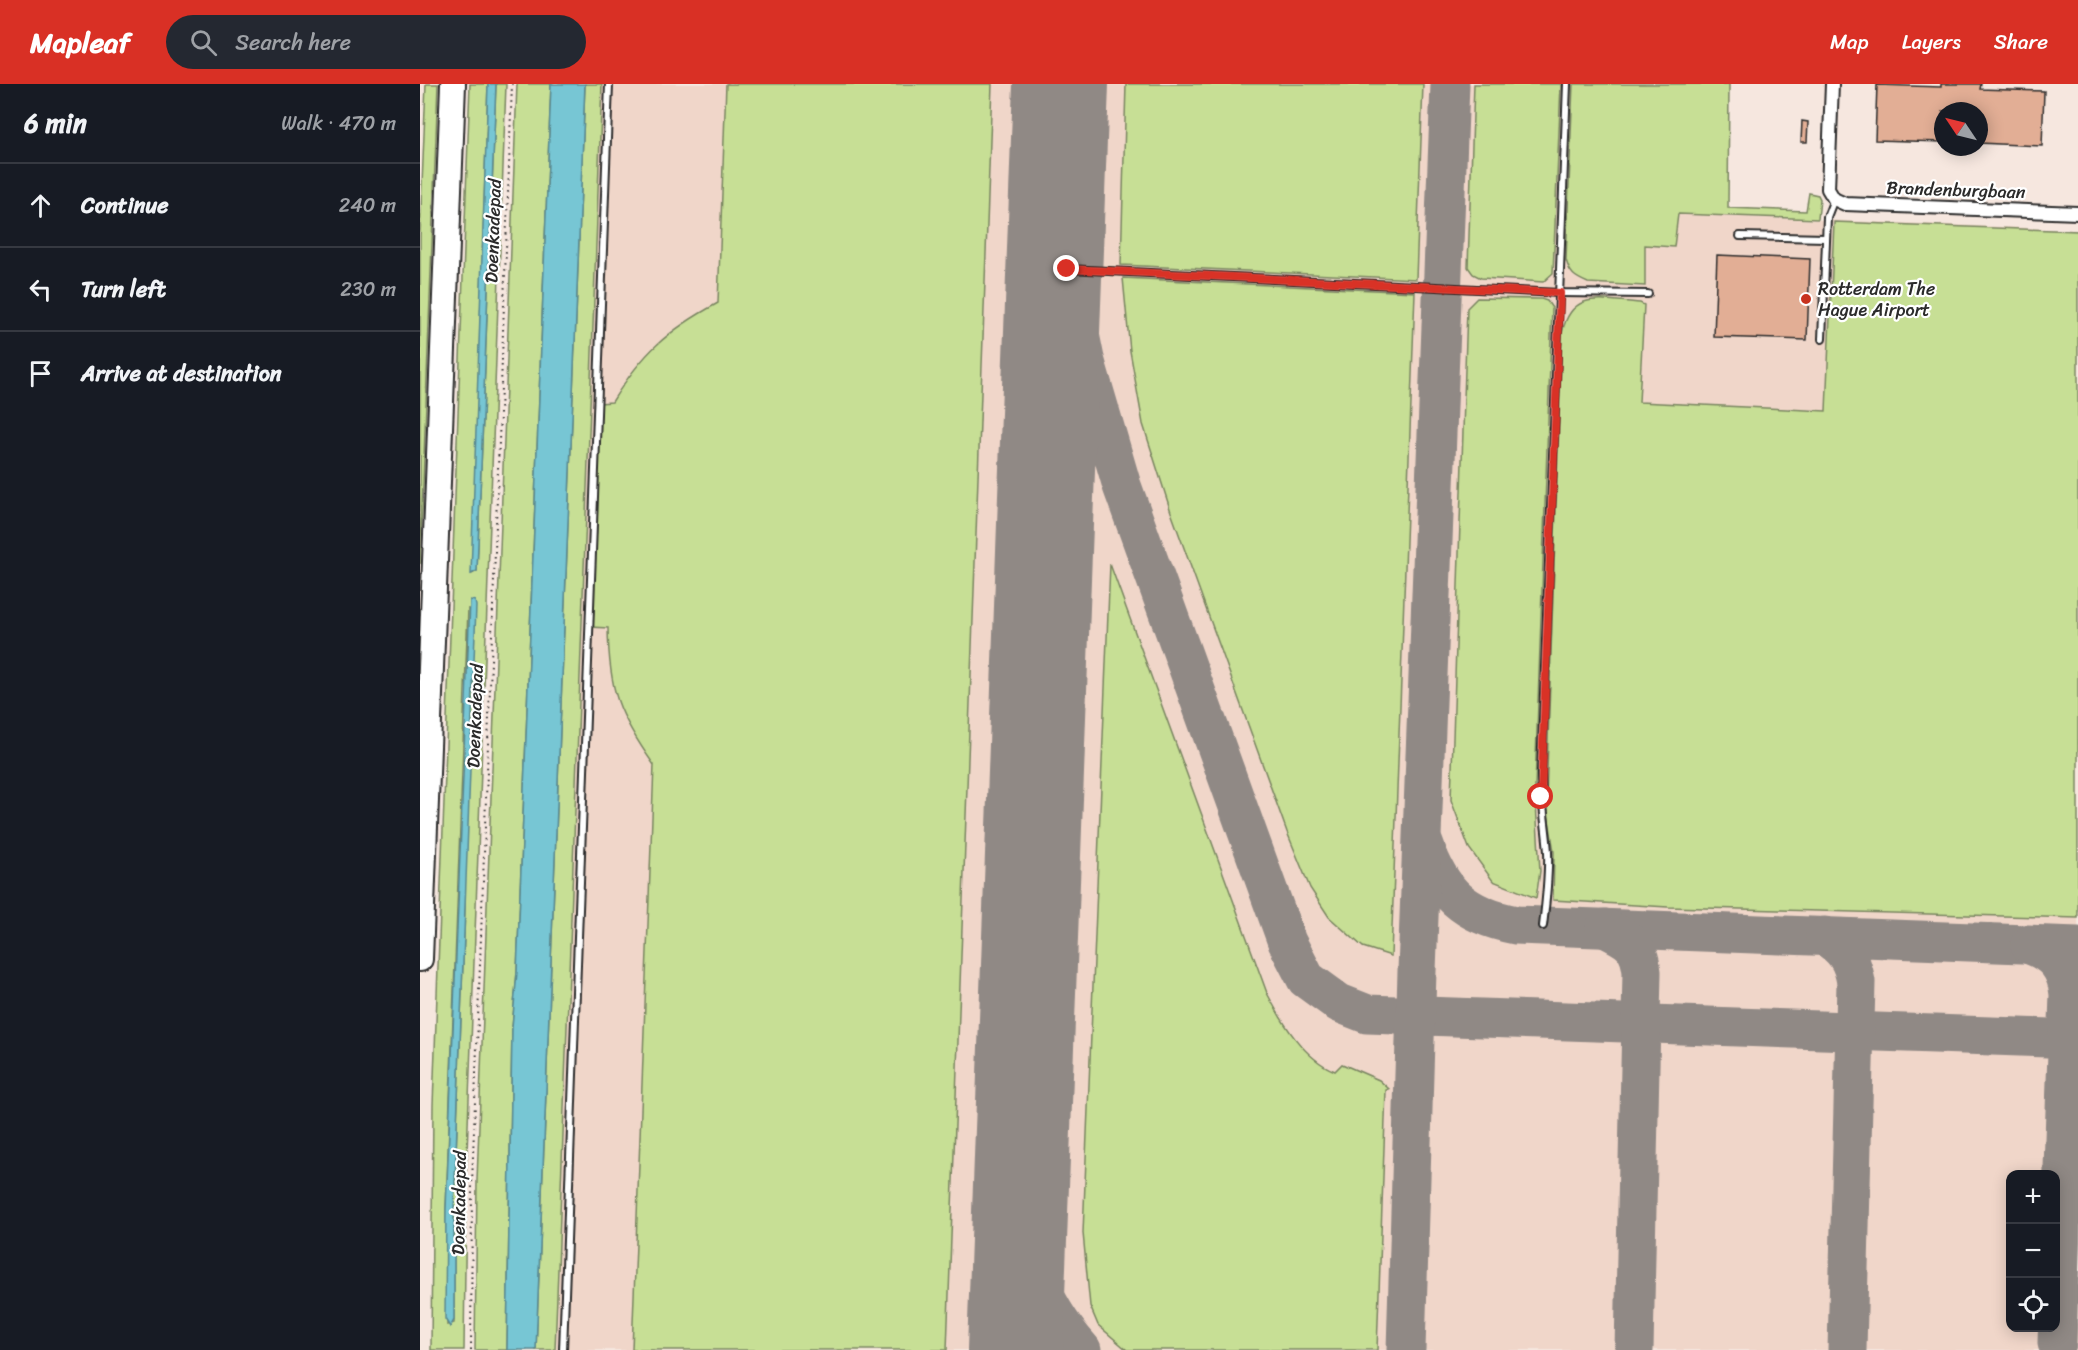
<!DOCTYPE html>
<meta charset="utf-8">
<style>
:root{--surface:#171b24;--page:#242831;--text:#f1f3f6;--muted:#9ea1a6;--line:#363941;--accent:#d93025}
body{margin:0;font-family:Sriracha,sans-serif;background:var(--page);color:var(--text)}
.controls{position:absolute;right:18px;bottom:18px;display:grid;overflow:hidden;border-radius:12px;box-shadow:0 3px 15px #0003}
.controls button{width:54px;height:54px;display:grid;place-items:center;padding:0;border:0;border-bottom:2px solid var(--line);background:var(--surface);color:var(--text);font:30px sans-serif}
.compass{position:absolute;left:1514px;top:18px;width:54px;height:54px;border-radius:50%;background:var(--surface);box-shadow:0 3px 15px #0003;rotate:305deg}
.stop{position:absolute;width:18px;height:18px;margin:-14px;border:4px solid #d93025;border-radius:50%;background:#fff}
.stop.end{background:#d93025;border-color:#fff;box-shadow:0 2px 6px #0008}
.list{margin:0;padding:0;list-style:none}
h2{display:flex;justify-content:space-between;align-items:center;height:78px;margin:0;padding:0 24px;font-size:26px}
h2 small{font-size:20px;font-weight:400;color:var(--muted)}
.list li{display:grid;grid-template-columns:39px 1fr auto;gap:18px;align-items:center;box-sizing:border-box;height:84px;padding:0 24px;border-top:2px solid var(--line)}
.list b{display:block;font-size:22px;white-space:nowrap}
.list em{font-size:20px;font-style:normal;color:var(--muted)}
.icon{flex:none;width:33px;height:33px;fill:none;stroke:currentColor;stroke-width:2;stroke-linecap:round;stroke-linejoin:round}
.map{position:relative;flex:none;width:1658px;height:1266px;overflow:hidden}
header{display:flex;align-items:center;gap:36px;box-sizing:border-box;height:84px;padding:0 30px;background:var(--accent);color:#fff}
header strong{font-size:28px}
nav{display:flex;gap:33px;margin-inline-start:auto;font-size:21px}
.search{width:420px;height:54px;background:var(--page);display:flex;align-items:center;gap:15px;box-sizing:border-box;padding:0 21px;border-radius:33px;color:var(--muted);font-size:22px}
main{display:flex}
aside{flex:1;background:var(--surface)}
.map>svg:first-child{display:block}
</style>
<header>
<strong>Mapleaf</strong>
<div class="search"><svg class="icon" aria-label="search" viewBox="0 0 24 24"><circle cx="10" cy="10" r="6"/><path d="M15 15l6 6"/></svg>Search here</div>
<nav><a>Map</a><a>Layers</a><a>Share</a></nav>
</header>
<main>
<aside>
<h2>6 min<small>Walk · 470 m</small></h2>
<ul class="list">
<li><svg class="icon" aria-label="ahead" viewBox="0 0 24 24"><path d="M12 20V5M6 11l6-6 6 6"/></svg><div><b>Continue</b></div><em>240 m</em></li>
<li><svg class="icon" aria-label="left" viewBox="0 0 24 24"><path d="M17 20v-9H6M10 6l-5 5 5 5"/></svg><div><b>Turn left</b></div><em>230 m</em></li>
<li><svg class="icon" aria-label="arrive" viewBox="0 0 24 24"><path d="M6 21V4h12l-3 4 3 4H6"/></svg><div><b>Arrive at destination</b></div></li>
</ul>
</aside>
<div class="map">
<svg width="1658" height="1266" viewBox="0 0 1658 1266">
<rect width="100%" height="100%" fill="#f6e7df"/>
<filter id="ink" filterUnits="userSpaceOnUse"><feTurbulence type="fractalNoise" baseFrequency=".0167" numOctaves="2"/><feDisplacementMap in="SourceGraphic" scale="12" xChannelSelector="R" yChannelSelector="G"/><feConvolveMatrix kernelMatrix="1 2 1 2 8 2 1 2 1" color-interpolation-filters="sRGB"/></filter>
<g filter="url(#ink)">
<path fill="#f0d6c9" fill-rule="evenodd" d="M170,0H1305L1301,132L1658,146V1266H125ZM1590,1090H1636V1244H1590Z"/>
<g fill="#c7df95" stroke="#798560" stroke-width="1.5" fill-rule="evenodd">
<polygon points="6,0 18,0 0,480 0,152"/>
<path d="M50,0H68L52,490L57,487L76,0H86L46,1097L44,1266H11L13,1021ZM48,524L45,824L34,1125V1239L27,1241L26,1125Z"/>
<polygon points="97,0 131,0 97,888 92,944 87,1266 55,1266 57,1097"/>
<polygon points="165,0 182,0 135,1266 116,1266"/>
<path d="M306,0H572L527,1266H212L234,681C198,630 189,607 188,544L170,543L179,319L192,318C223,268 247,247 298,219Z"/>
<polygon points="706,0 1003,0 996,195 701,181"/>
<polygon points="1054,0 1141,0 1133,189 1123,198 1061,194 1053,190 1048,183"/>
<path d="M1153,0H1309L1308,124L1386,127L1389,109L1398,111L1400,115L1398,135L1258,130L1254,163L1225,161V202L1168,199C1154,193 1150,190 1146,176Z"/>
<path d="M1414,138L1658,147V834L1248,823L1133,816L1134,768L1126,716L1142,249C1152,204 1183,217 1220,219L1224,221L1219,318L1406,327Z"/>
<polygon points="703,194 995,208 971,872 943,863 909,833 890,804 867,748 751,428 723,340 710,267"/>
<polygon points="1057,214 1121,215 1127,217 1132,224 1115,703 1120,787 1116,814 1073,797 1049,764 1031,716 1047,224"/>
<path d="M690,480L847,909C862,938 884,975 915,987L922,980L959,996L969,1005L966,1006L957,1266H707L678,1241L670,1222L663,1149Z"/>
</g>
<g fill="#77c6d4" stroke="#598890" stroke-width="1.5">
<polygon points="68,0 76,0 57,487 51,490"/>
<polygon points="131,0 165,0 116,1266 87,1266 92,944 97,888"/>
<polygon points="50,516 55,517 56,522 34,1125 34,1236 30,1243 25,1235 26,1125"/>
</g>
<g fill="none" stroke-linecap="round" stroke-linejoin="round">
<g stroke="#908985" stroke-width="39">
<polyline points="638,88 639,146 665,275 702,402 867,858 886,895 919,919 947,930 1658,955"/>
<path d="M1004,760C1021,809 1044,831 1096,841L1658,862"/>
<path d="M1185,844C1209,856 1219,860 1222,888L1214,1266"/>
<path d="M1405,852C1424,865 1432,874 1436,898L1427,1266"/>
<path d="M1610,861C1634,870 1646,883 1649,910L1637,1259"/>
<path d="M601,1099C607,1169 614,1212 662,1266"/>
<polyline points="986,1266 997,887 1030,0"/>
</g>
<polyline stroke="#908985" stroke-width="96" points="595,1266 641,0"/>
</g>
<g fill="#e2ae95" stroke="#2b2b2b" stroke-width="1.5">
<polygon points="1521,0 1561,0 1560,5 1624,7 1622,62 1559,59 1559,27 1523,27 1523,58 1455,56 1457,1 1521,3"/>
<polygon points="1382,37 1388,38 1387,58 1381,58"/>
<polygon points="1297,171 1390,175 1387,256 1294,253"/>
</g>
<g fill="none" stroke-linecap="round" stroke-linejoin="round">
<g stroke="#2b2b2b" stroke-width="10">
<g id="lane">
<polyline points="1320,152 1406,154"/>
<polyline points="647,185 1140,209 1228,210"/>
<polyline points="1402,255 1407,133 1414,115"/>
<path d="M1123,842C1126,817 1129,793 1128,768C1126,741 1121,716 1121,689L1147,0"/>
<polyline points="143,1266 189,0"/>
</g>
</g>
<g stroke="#2b2b2b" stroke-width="16">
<polyline id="street" points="1412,0 1408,105 1414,115 1425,120 1658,129"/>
</g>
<g stroke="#2b2b2b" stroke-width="28">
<polyline id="highway" points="0,875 33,0"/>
</g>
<polyline stroke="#2b2b2b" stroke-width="2" stroke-dasharray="1.5 4.5" stroke-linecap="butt" points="51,1266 52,1100 92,0"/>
<use href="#lane" stroke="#fff" stroke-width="6"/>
<use href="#street" stroke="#fff" stroke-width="12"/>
<use href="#highway" stroke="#fff" stroke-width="24"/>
</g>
</g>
<g fill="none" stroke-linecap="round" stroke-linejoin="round" filter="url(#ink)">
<polyline stroke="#d93025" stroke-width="8" points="647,185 1140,209 1121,713"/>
</g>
<circle fill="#c8321e" stroke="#fff" stroke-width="2" cx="1386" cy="215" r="6"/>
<g text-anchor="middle" stroke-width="4.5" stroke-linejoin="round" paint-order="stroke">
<g font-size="18" fill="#2b2b2b" stroke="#fff">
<text transform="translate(1536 106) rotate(2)" y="6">Brandenburgbaan</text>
<text transform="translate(73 147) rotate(-88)" y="6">Doenkadepad</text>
<text transform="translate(55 632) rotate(-88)" y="6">Doenkadepad</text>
<text transform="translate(39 1119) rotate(-89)" y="6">Doenkadepad</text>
</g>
<g font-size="18" fill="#2b2b2b" stroke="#fff" text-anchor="start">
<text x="1398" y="211">Rotterdam The<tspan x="1398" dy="21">Hague Airport</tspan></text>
</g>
</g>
</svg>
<div class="controls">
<button>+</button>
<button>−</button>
<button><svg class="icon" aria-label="locate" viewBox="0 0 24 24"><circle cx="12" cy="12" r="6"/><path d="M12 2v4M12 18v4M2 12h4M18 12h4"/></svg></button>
</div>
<svg class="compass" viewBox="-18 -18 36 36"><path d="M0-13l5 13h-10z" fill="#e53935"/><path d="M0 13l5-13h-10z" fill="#9ea1a6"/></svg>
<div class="stop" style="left:1121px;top:713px"></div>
<div class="stop end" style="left:647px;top:185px"></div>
</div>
</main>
